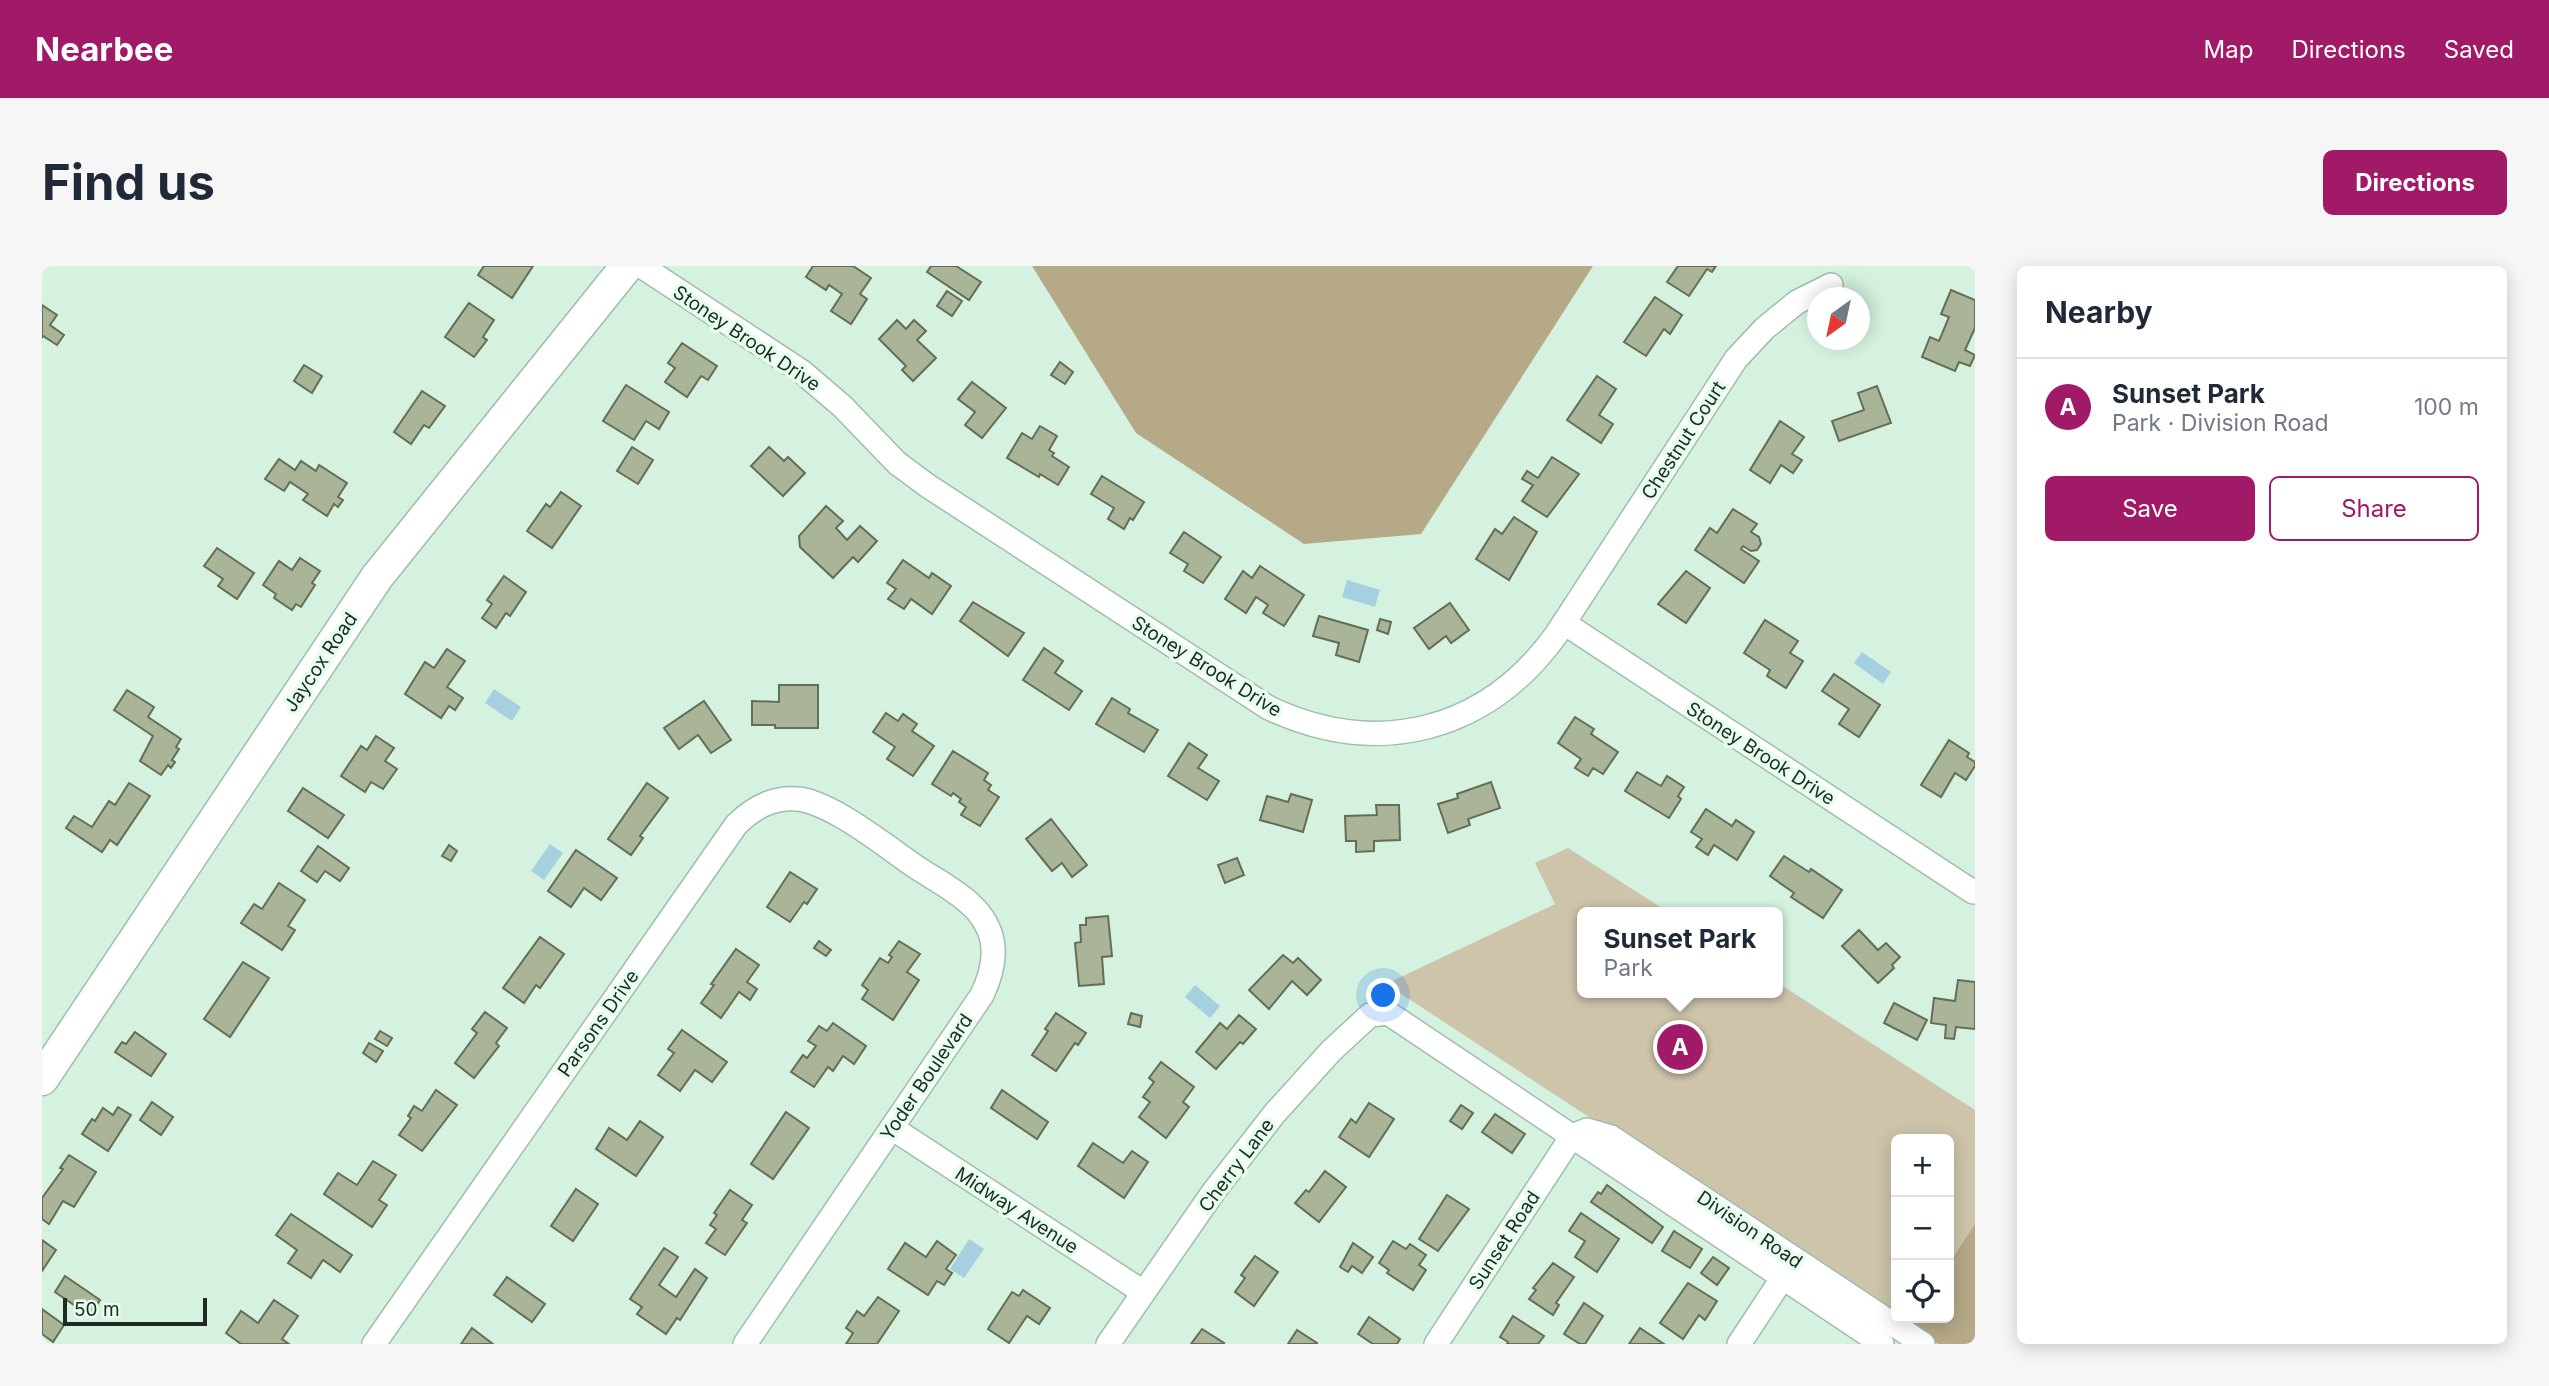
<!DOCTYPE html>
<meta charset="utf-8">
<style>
:root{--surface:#fff;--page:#f6f6f7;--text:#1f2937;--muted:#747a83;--line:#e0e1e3;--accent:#a11a67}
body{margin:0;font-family:Inter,sans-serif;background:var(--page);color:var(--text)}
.controls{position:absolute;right:21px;bottom:21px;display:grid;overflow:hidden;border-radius:10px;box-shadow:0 4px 18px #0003}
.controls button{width:63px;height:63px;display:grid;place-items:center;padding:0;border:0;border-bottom:2px solid var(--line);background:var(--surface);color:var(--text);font:35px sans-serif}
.compass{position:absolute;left:1765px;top:21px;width:63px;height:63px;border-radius:50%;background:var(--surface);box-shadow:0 4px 18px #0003;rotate:213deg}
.scale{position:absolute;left:21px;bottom:18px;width:144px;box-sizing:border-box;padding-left:7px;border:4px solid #1f2a23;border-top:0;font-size:19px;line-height:24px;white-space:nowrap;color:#1f2a23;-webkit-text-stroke:5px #e6feee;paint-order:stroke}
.you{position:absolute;left:1342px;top:730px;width:24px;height:24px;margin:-18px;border:5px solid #fff;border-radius:50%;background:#1a73e8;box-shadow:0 0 0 10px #1a73e833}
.badge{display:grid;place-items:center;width:46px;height:46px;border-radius:50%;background:var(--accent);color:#fff;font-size:23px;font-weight:700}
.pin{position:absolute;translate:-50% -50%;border:4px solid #fff;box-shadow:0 2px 7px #0006}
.popup{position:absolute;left:1535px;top:641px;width:206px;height:91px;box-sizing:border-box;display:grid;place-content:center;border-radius:10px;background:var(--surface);filter:drop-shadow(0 2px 5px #0005);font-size:23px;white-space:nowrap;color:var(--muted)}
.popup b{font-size:26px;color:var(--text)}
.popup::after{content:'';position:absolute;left:50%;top:100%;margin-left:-14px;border:14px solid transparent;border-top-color:var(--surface)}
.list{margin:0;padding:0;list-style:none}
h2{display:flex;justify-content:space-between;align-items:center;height:91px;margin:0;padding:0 28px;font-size:30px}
h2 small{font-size:23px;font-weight:400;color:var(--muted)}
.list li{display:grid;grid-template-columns:46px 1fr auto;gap:21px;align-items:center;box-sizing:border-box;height:98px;padding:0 28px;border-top:2px solid var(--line)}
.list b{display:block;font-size:26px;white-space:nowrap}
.list p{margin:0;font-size:23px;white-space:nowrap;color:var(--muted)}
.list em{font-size:23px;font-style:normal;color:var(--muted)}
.actions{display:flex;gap:14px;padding:21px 28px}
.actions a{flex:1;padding:16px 0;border:2px solid var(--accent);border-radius:10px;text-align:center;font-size:24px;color:var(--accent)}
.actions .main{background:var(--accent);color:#fff}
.icon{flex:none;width:38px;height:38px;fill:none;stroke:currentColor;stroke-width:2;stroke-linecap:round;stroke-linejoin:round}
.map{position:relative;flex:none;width:1933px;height:1078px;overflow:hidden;border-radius:10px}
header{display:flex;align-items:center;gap:42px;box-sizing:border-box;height:98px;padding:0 35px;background:var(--accent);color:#fff}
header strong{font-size:33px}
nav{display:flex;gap:38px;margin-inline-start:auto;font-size:24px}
.intro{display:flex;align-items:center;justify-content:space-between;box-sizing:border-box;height:168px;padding:0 42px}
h1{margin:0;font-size:49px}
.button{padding:18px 32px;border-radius:10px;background:var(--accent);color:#fff;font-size:24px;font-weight:700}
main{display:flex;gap:42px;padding:0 42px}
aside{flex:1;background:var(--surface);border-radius:10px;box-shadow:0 4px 18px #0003}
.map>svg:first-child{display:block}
</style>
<header>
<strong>Nearbee</strong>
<nav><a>Map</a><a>Directions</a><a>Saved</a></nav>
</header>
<div class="intro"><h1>Find us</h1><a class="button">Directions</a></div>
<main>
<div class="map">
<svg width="1933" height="1078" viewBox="0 0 1933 1078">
<rect width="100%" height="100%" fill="#d4f2df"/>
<polygon fill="#cdc4aa" points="1526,582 1626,646 1540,646 1540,727 1736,727 1736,717 1933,844 1933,1078 1896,1078 1854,1052 1907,1052 1907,873 1854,873 1854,1052 1344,718 1513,638 1493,597"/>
<g fill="#b5a987">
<polygon points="990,0 1551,0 1379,268 1262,278 1094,167"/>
<polygon points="1933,958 1933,1078 1896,1078 1867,1060 1872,1052 1907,1052 1907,998"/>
</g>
<g fill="#a5d0e0">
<polygon points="1305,314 1338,324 1333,341 1300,331"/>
<polygon points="1820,386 1849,406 1841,418 1812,397"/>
<polygon points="452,423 479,441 470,455 443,437"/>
<polygon points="508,578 521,587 502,614 489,605"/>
<polygon points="1153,719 1178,740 1168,752 1143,731"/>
<polygon points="927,973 942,983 922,1012 908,1003"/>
</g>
<g fill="#a9b498" stroke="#646e54" stroke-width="2">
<polygon points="442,0 491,0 470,32 436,9"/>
<polygon points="771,0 811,0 829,12 818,28 825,33 809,58 789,45 800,28 787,19 784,24 764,11"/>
<polygon points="889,0 914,0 939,16 927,34 885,6"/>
<polygon points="1636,0 1674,0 1670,6 1665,3 1647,30 1625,16"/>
<polygon points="1909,24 1933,34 1933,62 1923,84 1933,89 1928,100 1917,96 1913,105 1880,91 1888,71 1897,75 1907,51 1899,48"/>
<polygon points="905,25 920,35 910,50 895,40"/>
<polygon points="1613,31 1640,49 1628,68 1622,63 1604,90 1582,76"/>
<polygon points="427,37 452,54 441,71 445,74 432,91 403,71"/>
<polygon points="0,39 15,49 8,59 22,69 15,79 1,70 0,72"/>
<polygon points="855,54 864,63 872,54 884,65 875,74 894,92 871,115 860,104 864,100 837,73"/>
<polygon points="640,77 675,100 666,114 659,110 645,131 623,116 633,102 626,97"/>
<polygon points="1018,96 1031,106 1023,118 1009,109"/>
<polygon points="262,99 280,110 270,127 252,115"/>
<polygon points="1555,110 1574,123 1557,149 1571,158 1559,177 1525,154"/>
<polygon points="930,116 964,142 940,172 923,159 933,146 916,133"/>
<polygon points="584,119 627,146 617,163 604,155 592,174 561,155"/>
<polygon points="1835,120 1849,157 1797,175 1790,155 1822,144 1816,127"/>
<polygon points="380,125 403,140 387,162 382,159 369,178 352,166"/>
<polygon points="1738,155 1762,171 1750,188 1760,194 1751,207 1739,199 1728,217 1708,204"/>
<polygon points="998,160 1015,170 1007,184 1012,187 1010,190 1027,201 1016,219 998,208 997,211 965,192 980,167 990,173"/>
<polygon points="590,181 611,194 596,218 575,205"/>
<polygon points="727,181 742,195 746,191 763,207 741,230 709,200"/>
<polygon points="1510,191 1537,208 1505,251 1480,235 1491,219 1480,213 1485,205 1496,212"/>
<polygon points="237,193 253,204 259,195 274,205 277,199 305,217 296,231 301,234 296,241 292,238 285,250 261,234 266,228 248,216 242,225 223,213"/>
<polygon points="1060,210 1102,236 1091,254 1088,252 1082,263 1066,253 1072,242 1049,228"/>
<polygon points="519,226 539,240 510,282 485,265 504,238 508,241"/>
<polygon points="784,240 801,255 794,262 805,274 818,260 835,275 816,296 811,291 791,312 758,281 757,270"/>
<polygon points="1691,243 1715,258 1709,266 1717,271 1719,278 1715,284 1709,285 1701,280 1699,283 1717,295 1702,317 1653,284 1668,262 1675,267"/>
<polygon points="1472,251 1495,266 1467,314 1434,293 1453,263 1460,268"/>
<polygon points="1142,266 1179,291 1161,317 1142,305 1146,298 1128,287"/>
<polygon points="175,282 212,307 195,333 176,320 181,313 162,300"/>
<polygon points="258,292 278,305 270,317 273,319 259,341 254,338 250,344 232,332 234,328 221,319 237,295 250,304"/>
<polygon points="861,294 887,312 890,307 909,320 890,348 869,333 862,343 846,333 854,323 845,317"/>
<polygon points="1218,300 1262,329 1242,360 1221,347 1226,339 1214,331 1204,347 1183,333 1201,305 1210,312"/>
<polygon points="1644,305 1668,322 1644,357 1616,338"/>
<polygon points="462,310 484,326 468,350 464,347 454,362 440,352 450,338 445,334"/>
<polygon points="931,336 982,367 966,390 918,355"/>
<polygon points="1408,337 1427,364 1409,377 1404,370 1387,383 1372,362"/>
<polygon points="1277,350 1326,364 1317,396 1294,389 1297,377 1271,370"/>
<polygon points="1338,353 1349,356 1346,368 1335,364"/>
<polygon points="1723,354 1756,375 1748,387 1761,395 1744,422 1725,410 1728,404 1702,387"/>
<polygon points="1002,382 1021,395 1013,407 1040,425 1027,444 981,414"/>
<polygon points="405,383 423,395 405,421 421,432 413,444 407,440 399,452 363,428 383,396 392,402"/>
<polygon points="1792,408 1838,439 1817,471 1797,458 1807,443 1780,425"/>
<polygon points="737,419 776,419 776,462 733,462 733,459 710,459 710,435 737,436"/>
<polygon points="85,424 112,441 106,451 139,473 134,481 137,483 130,494 133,496 129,502 126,499 119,509 98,495 111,470 72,444"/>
<polygon points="1070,432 1088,443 1086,447 1116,464 1102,486 1054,458"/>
<polygon points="662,435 689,474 669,487 656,469 637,483 622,462"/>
<polygon points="844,447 856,455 861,448 875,458 870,465 892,480 871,510 845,493 853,481 831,466"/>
<polygon points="1533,451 1552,463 1549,468 1576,486 1561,508 1551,502 1546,510 1533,502 1539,493 1516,477"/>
<polygon points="334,470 352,482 343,495 355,503 341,523 329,516 323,526 299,510 319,480 325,484"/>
<polygon points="1907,474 1927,487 1925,491 1933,496 1933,500 1924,514 1913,507 1899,531 1879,519"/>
<polygon points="1147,477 1165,489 1156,502 1177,515 1165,534 1126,510"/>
<polygon points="911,485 946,507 942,514 949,519 946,524 957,531 938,560 919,549 924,541 917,536 919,533 911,527 909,530 890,518"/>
<polygon points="1595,506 1619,520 1625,510 1642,521 1636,530 1639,533 1627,552 1583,525"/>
<polygon points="1449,516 1458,542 1426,553 1428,559 1406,567 1396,538 1416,532 1415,528"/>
<polygon points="87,517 108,530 75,579 68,574 60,586 24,562 32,550 50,561 67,535 73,539"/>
<polygon points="605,517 626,532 598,570 601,572 589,589 566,573"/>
<polygon points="261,522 302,549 286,572 246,545"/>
<polygon points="1249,528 1270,534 1261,566 1218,554 1225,530 1246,536"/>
<polygon points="1334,539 1357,539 1358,574 1332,575 1332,585 1314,586 1314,575 1304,575 1303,550 1335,549"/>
<polygon points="1664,543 1690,560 1694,554 1712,566 1695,594 1672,579 1666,589 1654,581 1660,573 1649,566"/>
<polygon points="1009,553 1045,599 1030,611 1020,597 1010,605 984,573"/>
<polygon points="407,579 415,585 409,595 400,590"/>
<polygon points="276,580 307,602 298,615 283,605 275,616 259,605"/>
<polygon points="534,584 575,612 559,634 542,622 529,641 506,625"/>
<polygon points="1742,590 1767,606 1769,603 1800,624 1781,652 1749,631 1752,627 1728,610"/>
<polygon points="1195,592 1202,609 1183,617 1176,599"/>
<polygon points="748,606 775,623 765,638 762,636 748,656 725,641"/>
<polygon points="237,617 263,634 246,660 253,664 240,684 199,657 212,638 220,643"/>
<polygon points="1066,650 1070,690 1060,691 1062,718 1037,720 1033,677 1039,676 1038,659 1044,659 1044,652"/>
<polygon points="1817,664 1836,684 1844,677 1858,691 1850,699 1852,702 1836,717 1800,680"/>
<polygon points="498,671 522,688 498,722 494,719 482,737 461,722"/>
<polygon points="777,675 789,684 784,690 772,682"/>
<polygon points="857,675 878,688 865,706 877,714 851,754 820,733 826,724 820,719 838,692 846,697 850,691 847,689"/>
<polygon points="694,683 717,699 705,716 715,723 708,734 697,726 679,752 659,737 672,719 669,718"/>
<polygon points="1241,689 1251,697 1256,692 1279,714 1265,729 1250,715 1227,743 1207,724"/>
<polygon points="201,696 227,712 188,771 162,753"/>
<polygon points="1916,714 1933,716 1933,763 1914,761 1912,773 1903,772 1904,759 1889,757 1892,732 1913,735"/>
<polygon points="1852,737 1885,754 1875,774 1842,757"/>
<polygon points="443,746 465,762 454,777 457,780 432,812 413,797 435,767 430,763"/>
<polygon points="1014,747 1044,767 1036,779 1033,777 1014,805 990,789 1006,765 1003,763"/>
<polygon points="1089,747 1100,750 1098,761 1086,758"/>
<polygon points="1197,749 1214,763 1201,778 1198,776 1174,803 1154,786 1178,757 1185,763"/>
<polygon points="791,757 824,780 812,798 801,790 791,805 786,801 772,821 749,806 761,789 765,792 774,780 766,775 777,760 785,765"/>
<polygon points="640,764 685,796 670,816 653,804 638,825 616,809 632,787 626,783"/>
<polygon points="338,765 350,772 345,780 333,773"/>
<polygon points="93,766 124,788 109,810 73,786 80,776 84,778"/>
<polygon points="327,777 341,785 334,796 321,787"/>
<polygon points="1119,796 1152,821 1141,836 1147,841 1124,872 1097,851 1108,836 1101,831 1112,816 1107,812"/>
<polygon points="394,824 415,839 380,885 357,869 369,852 366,850 372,840 380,845"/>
<polygon points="960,824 1006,856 995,873 949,842"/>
<polygon points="110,836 131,851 119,869 98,854"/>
<polygon points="1327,837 1352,853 1327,891 1297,871 1309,853 1314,857"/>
<polygon points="1419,839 1431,847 1420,863 1408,855"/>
<polygon points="76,841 89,849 66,885 40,868 50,853 53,855 61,842 71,849"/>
<polygon points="744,846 767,862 731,913 709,898"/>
<polygon points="1453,848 1483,868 1470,887 1440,866"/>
<polygon points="598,855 621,871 594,910 554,883 567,862 585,874"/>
<polygon points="1051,877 1081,897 1090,885 1106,896 1082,932 1036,900"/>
<polygon points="27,889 54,906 32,941 21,935 7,958 0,953 0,932 21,903 18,902"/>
<polygon points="331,895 354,909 337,934 345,939 330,961 282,928 296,907 315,919"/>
<polygon points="1283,905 1304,921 1277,956 1253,937 1264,924 1267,926"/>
<polygon points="1565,919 1621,961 1610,977 1549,936 1556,926 1559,928"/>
<polygon points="534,923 556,938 531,975 509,960"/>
<polygon points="688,924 710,939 700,954 705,957 683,989 664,977 674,963 668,959 675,949 672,947"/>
<polygon points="1405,929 1427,943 1396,985 1377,973"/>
<polygon points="1539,947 1577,973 1555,1006 1533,991 1543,975 1527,965"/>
<polygon points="249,948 310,989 298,1006 281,994 269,1012 246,997 255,984 234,969"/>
<polygon points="1632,965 1660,983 1648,1002 1620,985"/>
<polygon points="0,974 14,984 0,1005"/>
<polygon points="895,975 914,989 904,1003 910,1007 902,1019 895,1015 886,1029 846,1003 863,977 884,991"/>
<polygon points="1351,975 1364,983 1368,978 1384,989 1377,999 1384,1004 1371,1024 1345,1007 1347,1004 1337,997"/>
<polygon points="1311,977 1331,991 1320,1007 1310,1000 1306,1006 1298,1001"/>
<polygon points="622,982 636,991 617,1019 634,1031 653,1003 665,1012 638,1054 635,1052 624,1068 595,1048 600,1041 588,1033"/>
<polygon points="1213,990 1236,1006 1212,1040 1193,1026 1203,1012 1199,1009"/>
<polygon points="1671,991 1687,1002 1675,1019 1659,1007"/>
<polygon points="1511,997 1532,1011 1514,1037 1517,1039 1511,1049 1487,1033 1494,1024 1491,1022"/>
<polygon points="23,1010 58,1034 48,1050 13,1026"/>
<polygon points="465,1011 503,1038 490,1056 452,1029"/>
<polygon points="1646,1017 1675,1035 1663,1054 1657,1049 1641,1073 1618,1057"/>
<polygon points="981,1024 1008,1042 997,1058 985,1050 967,1077 946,1063 970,1026 977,1030"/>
<polygon points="836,1031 857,1045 835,1078 804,1078 811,1067 804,1062 815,1045 822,1050"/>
<polygon points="232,1034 256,1050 240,1073 247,1078 199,1078 184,1067 199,1045 216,1057"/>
<polygon points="1542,1037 1561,1050 1543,1078 1538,1078 1522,1068"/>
<polygon points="0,1043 22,1059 11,1076 0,1068"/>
<polygon points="1471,1050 1502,1070 1496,1078 1465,1078 1466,1076 1458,1071"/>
<polygon points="1327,1051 1358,1073 1355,1078 1331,1078 1316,1068"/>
<polygon points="430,1062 451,1078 419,1078"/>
<polygon points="1598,1062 1622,1078 1587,1078"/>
<polygon points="1160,1063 1182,1077 1181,1078 1149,1078"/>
<polygon points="1255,1064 1275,1077 1275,1078 1246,1078"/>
</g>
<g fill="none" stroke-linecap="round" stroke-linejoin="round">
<g stroke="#a0bdab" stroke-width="26">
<g id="street">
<path d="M599,0L759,105L800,140L855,197L886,220L1227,442C1335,493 1444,466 1514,369L1694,93L1723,62L1755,36L1789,19"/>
<polyline points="1522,357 1931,626 1933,624"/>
<polyline points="850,862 1101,1026"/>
<polyline points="1530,870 1545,864 1569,871 1881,1078"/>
<path d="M332,1078L694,559C711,542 730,531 755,533C788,535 846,582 874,601C892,613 912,623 927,637C934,643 940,650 944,658C957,681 951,706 940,729L703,1078"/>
<polyline points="1066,1078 1172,925 1233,847 1289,785 1328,749 1346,747 1840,1078"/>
<polyline points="1394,1078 1530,870"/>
<polyline points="1697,1078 1749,999"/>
</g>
</g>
<g stroke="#a0bdab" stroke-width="35">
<polyline id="secondary" points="0,813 335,311 585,0"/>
</g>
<use href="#street" stroke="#fff" stroke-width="23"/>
<use href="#secondary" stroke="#fff" stroke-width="32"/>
</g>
<g text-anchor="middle" stroke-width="7" stroke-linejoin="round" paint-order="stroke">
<g font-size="19" fill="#1f2a23" stroke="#e6feee">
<text transform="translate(705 72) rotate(34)" y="7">Stoney Brook Drive</text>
<text transform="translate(1641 174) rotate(-57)" y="7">Chestnut Court</text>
<text transform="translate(278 396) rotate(-56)" y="7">Jaycox Road</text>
<text transform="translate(1165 400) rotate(32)" y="7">Stoney Brook Drive</text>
<text transform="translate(1719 487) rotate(33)" y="7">Stoney Brook Drive</text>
<text transform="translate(556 757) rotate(-55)" y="7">Parsons Drive</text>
<text transform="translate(884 811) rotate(-56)" y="7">Yoder Boulevard</text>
<text transform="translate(1194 899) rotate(-53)" y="7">Cherry Lane</text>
<text transform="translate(975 944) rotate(33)" y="7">Midway Avenue</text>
<text transform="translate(1708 963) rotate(34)" y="7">Division Road</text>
<text transform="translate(1462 974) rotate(-57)" y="7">Sunset Road</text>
</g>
</g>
</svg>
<div class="controls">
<button>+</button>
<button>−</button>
<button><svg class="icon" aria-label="locate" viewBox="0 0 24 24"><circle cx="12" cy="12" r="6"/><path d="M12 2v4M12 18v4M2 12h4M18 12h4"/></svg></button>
</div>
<svg class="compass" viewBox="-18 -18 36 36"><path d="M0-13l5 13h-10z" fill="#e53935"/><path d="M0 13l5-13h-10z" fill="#747a83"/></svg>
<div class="scale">50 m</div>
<div class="you"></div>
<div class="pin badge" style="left:1638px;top:781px">A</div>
<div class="popup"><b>Sunset Park</b>Park</div>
</div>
<aside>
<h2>Nearby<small></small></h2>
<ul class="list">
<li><span class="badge">A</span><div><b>Sunset Park</b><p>Park · Division Road</p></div><em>100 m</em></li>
</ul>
<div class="actions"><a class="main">Save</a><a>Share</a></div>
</aside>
</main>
